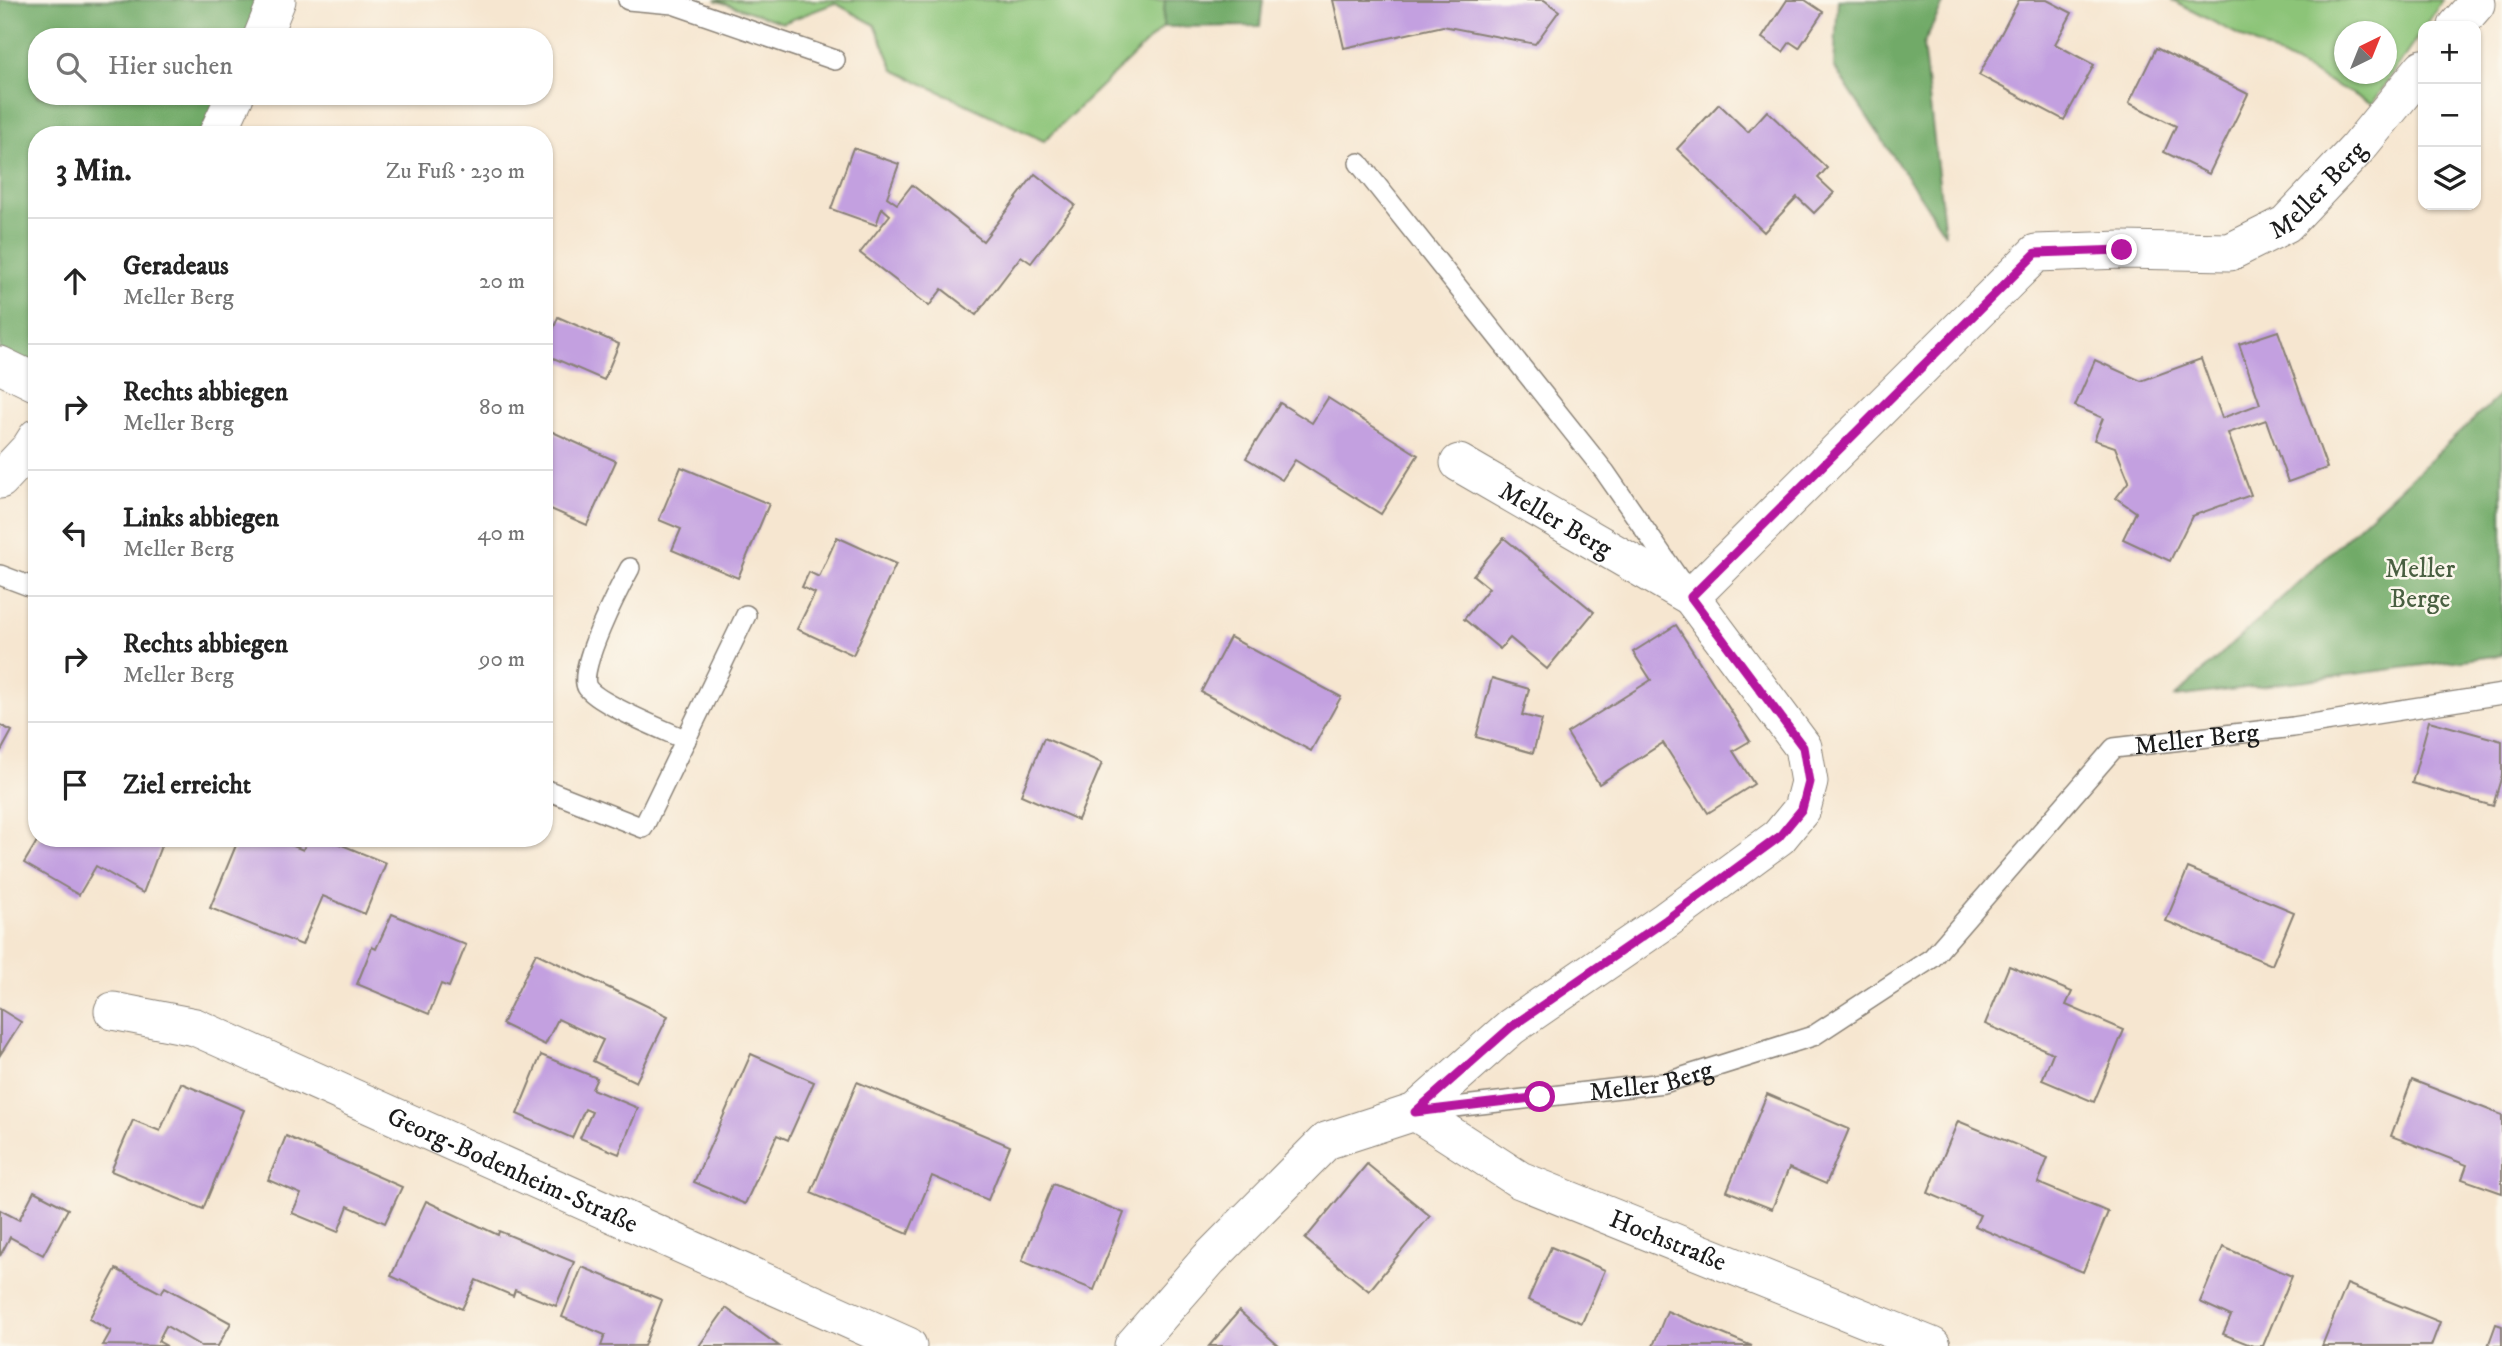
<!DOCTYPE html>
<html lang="de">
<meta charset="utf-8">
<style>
:root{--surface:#fff;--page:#f6f6f6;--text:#222;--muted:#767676;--line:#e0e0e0}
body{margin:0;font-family:"IM FELL DW Pica",serif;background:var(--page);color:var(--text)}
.controls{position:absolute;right:21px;top:21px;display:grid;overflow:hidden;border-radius:14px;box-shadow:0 2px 5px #0004}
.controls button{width:63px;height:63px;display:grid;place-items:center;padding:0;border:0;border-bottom:2px solid var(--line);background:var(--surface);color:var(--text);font:35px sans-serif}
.compass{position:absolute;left:2334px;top:21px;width:63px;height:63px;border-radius:50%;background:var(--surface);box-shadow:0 2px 5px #0004;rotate:43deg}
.stop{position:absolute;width:21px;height:21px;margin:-16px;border:5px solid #b5179e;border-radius:50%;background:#fff}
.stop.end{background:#b5179e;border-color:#fff;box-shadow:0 2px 7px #0008}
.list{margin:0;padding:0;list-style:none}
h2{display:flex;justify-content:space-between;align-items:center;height:91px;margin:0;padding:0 28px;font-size:30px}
h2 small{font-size:23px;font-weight:400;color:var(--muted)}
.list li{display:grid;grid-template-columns:46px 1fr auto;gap:21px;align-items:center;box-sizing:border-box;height:126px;padding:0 28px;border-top:2px solid var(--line)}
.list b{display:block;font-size:26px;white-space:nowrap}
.list p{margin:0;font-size:23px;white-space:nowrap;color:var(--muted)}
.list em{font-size:23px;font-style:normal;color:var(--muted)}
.icon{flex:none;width:38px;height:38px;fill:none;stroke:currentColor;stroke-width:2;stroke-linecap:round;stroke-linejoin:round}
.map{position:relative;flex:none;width:2502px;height:1346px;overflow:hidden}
.search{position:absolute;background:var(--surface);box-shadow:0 2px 5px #0004;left:28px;top:28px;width:525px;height:77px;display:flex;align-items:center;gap:18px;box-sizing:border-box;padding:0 24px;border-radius:28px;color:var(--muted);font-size:26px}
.panel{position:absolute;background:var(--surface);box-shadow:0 2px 5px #0004;left:28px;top:126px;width:525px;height:721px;border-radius:28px}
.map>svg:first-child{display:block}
</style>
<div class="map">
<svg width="2502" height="1346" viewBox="0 0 2502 1346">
<rect width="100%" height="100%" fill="#fbf7ec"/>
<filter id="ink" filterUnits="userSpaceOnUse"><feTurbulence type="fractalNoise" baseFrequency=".0143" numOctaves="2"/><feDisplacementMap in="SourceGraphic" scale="14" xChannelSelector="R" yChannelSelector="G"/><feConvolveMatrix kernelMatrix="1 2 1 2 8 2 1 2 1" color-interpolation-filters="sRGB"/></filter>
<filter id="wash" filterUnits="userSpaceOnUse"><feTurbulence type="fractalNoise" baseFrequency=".00686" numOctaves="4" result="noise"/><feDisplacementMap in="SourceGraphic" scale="28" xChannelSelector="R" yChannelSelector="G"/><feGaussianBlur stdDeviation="1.57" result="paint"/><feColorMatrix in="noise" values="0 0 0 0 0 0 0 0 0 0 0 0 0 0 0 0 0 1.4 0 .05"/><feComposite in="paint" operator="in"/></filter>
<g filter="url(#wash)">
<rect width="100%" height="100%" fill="#f6e6d0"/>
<g fill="#8cc478" stroke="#54704a" stroke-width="2" fill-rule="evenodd">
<polygon points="715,0 1165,0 1163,27 1044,141 894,70 875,25 835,3 783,23"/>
<path d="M2171,0H2443L2372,104ZM2344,32H2386V74H2344Z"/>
</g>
<g fill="#71aa68" stroke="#466342" stroke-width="2">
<polygon points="0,0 261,0 246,37 37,37 37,96 220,96 200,135 37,135 37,383 0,365"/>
<polygon points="1165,0 1263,0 1260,26 1163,27"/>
<polygon points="1838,0 1945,0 1923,45 1945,234 1834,67"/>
<polygon points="2502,393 2502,655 2175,697"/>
</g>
<g id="blocks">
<g fill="#c3a0e0">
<polygon points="1333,0 1544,0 1559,11 1535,44 1443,26 1344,48"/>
<polygon points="1787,0 1805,0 1823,12 1799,48 1790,42 1783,52 1762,38"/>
<polygon points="2019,0 2047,0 2072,13 2055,44 2094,65 2064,120 1979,75"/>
<polygon points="2156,48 2248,94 2209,174 2164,152 2176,126 2129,103"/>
<polygon points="1719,104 1748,132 1767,111 1827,168 1818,178 1834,193 1814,213 1797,197 1764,232 1677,149"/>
<polygon points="853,148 899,164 887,197 897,204 912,185 983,241 1035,174 1075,205 1031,263 1021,256 976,315 942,289 929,306 860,253 890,215 882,208 876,225 831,209"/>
<polygon points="558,317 619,344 604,380 544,354"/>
<polygon points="2278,331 2327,468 2288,482 2266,420 2228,433 2251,495 2192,516 2170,561 2123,539 2136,512 2116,498 2129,481 2115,447 2094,440 2103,418 2075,406 2095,360 2141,381 2201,359 2222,418 2260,404 2239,344"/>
<polygon points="1328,398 1418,455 1381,514 1295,460 1282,480 1246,458 1280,403 1312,423"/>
<polygon points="544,428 616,461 587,525 544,506"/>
<polygon points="681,467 769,504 738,578 672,550 681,529 659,520"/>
<polygon points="837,537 896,564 853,655 797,629 815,593 802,587 809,572 819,577"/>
<polygon points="1504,538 1594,612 1547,669 1510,638 1500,649 1464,619 1489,588 1473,575"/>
<polygon points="1676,625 1750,741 1733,751 1754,784 1708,813 1663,743 1599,784 1567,733 1651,680 1633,652"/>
<polygon points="1230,637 1341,697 1311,751 1201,692"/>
<polygon points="1492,678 1529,689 1522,715 1542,720 1533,753 1476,737"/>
<polygon points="2429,721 2502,741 2502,775 2493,806 2412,783"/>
<polygon points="0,725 12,731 0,753"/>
<polygon points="1044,738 1102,763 1078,820 1021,795"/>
<polygon points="39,838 164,838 143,893 96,866 79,895 24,863"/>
<polygon points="239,838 274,838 303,850 308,838 325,838 386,863 365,914 323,896 302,945 210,908"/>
<polygon points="2188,868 2294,912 2272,965 2166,921"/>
<polygon points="392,914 466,945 449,987 441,984 429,1014 357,984 372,947 376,949"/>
<polygon points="536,953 668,1016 636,1082 593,1061 603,1040 558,1019 545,1045 502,1024"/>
<polygon points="2009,966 2072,992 2066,1005 2124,1030 2094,1102 2042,1080 2053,1053 1985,1024"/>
<polygon points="0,1009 21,1022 0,1055"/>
<polygon points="751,1054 814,1082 788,1140 777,1135 745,1204 694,1182"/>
<polygon points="541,1055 597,1078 592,1089 638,1108 619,1154 580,1138 592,1112 585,1109 572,1138 517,1114"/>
<polygon points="2412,1080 2502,1115 2502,1193 2462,1179 2467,1165 2391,1136"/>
<polygon points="857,1082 1010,1146 988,1200 932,1176 908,1234 811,1193"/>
<polygon points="181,1083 244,1110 203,1209 111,1171 133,1120 160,1131"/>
<polygon points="1767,1094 1849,1129 1826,1184 1789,1168 1772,1209 1727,1191"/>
<polygon points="1958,1121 2048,1158 2038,1183 2108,1212 2083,1272 1975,1226 1980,1215 1928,1193"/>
<polygon points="286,1136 402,1187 385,1223 348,1206 338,1232 292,1213 301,1194 268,1180"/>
<polygon points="1367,1164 1430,1216 1369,1291 1305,1239"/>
<polygon points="1053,1184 1124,1213 1094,1290 1022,1261"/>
<polygon points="34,1191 68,1209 43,1255 10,1237 0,1256 0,1210 19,1220"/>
<polygon points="426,1201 498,1235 499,1231 574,1262 556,1306 515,1290 513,1296 476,1280 462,1309 391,1276"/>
<polygon points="1551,1247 1605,1270 1582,1323 1528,1300"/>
<polygon points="2223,1247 2292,1276 2263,1346 2253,1346 2223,1334 2231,1316 2200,1302"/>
<polygon points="582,1267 662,1300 644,1346 601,1346 605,1335 562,1317"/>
<polygon points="116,1269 161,1293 165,1287 231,1323 218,1346 201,1346 166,1326 158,1341 167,1346 103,1345 111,1331 89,1319"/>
<polygon points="2347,1284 2440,1322 2431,1346 2322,1346"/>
<polygon points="726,1308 779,1346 699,1346"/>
<polygon points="1239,1311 1279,1346 1209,1346"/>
<polygon points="1667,1311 1752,1346 1653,1346"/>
<polygon points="2496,1324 2502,1326 2502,1346 2488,1346"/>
</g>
</g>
</g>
<g filter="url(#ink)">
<use href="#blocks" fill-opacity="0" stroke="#898176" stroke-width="2"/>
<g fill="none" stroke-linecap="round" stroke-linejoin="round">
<g stroke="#898176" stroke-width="22">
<g id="service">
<polyline points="628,0 673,4 835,60"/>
<polyline points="1359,163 1605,472 1681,582"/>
<path d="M630,568C619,588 577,669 587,687C596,703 667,731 686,740"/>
<polyline points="0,575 37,589"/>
<polyline points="544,789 643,828 746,615"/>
<path id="s1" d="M1420,1111L1664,1083L1813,1036L1932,958L2114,748L2293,727L2502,694"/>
</g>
</g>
<g stroke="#898176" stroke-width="39">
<g id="minor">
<polyline points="2457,26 2476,4"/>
<polyline points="262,37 277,0"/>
<polyline points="217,135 235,96"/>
<polyline points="0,365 37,383"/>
<path id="s2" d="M1459,463L1691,597"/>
<polyline points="0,480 30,448 37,437"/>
<path id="s3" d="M113,1011L195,1027L908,1346"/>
<path id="s4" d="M1415,1112L1520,1180L1932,1346"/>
<path id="s5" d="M1133,1346L1209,1259L1326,1141L1415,1112L1511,1027L1666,920L1779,837L1802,809L1809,782L1803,747L1691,597L2036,253L2122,250L2230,252L2286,224L2356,150L2423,68"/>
</g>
</g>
<use href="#service" stroke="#fff" stroke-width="19"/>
<use href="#minor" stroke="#fff" stroke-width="37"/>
</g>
</g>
<g fill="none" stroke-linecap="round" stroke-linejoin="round" filter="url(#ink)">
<polyline stroke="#b5179e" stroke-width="9" points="1540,1097 1415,1112 1511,1027 1666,920 1779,837 1802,809 1809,782 1803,747 1691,597 2036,253 2122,250"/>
</g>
<g text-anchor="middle" stroke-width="5" stroke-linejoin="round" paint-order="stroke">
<g font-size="26" fill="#1c1c1c" stroke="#fbf7ec">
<text dy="9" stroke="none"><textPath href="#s5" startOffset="1909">Meller Berg</textPath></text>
<text dy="9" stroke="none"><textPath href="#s2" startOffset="112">Meller Berg</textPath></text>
<text dy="9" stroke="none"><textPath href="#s1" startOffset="905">Meller Berg</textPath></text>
<text dy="9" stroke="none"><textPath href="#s1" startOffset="233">Meller Berg</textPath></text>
<text dy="9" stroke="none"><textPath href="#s3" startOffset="432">Georg-Bodenheim-Straße</textPath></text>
<text dy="9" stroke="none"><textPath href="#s4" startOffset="285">Hochstraße</textPath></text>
</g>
<g font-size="26" fill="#495f41" stroke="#fbf7ec">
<text x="2420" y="577">Meller<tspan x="2420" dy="30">Berge</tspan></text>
</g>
</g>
</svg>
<div class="controls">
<button>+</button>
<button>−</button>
<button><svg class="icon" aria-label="layers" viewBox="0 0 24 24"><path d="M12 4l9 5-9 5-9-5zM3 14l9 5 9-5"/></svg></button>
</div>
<svg class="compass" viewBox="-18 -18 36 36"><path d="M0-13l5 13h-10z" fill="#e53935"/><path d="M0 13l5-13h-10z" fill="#767676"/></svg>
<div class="stop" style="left:1540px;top:1097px"></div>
<div class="stop end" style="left:2122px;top:250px"></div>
<div class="search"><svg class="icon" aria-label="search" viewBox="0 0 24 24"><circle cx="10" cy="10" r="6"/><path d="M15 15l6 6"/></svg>Hier suchen</div>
<section class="panel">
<h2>3 Min.<small>Zu Fuß · 230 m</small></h2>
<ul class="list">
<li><svg class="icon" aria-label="ahead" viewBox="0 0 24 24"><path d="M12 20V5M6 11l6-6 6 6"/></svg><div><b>Geradeaus</b><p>Meller Berg</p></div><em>20 m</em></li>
<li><svg class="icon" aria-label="right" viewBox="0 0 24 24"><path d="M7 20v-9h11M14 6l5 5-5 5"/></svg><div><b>Rechts abbiegen</b><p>Meller Berg</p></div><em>80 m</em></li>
<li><svg class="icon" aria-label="left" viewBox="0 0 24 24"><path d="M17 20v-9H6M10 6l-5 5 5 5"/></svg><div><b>Links abbiegen</b><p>Meller Berg</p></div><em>40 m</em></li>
<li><svg class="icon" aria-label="right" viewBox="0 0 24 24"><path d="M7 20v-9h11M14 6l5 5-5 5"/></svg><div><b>Rechts abbiegen</b><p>Meller Berg</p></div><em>90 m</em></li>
<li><svg class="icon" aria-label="arrive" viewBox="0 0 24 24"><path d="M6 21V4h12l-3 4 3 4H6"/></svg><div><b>Ziel erreicht</b></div></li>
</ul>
</section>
</div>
